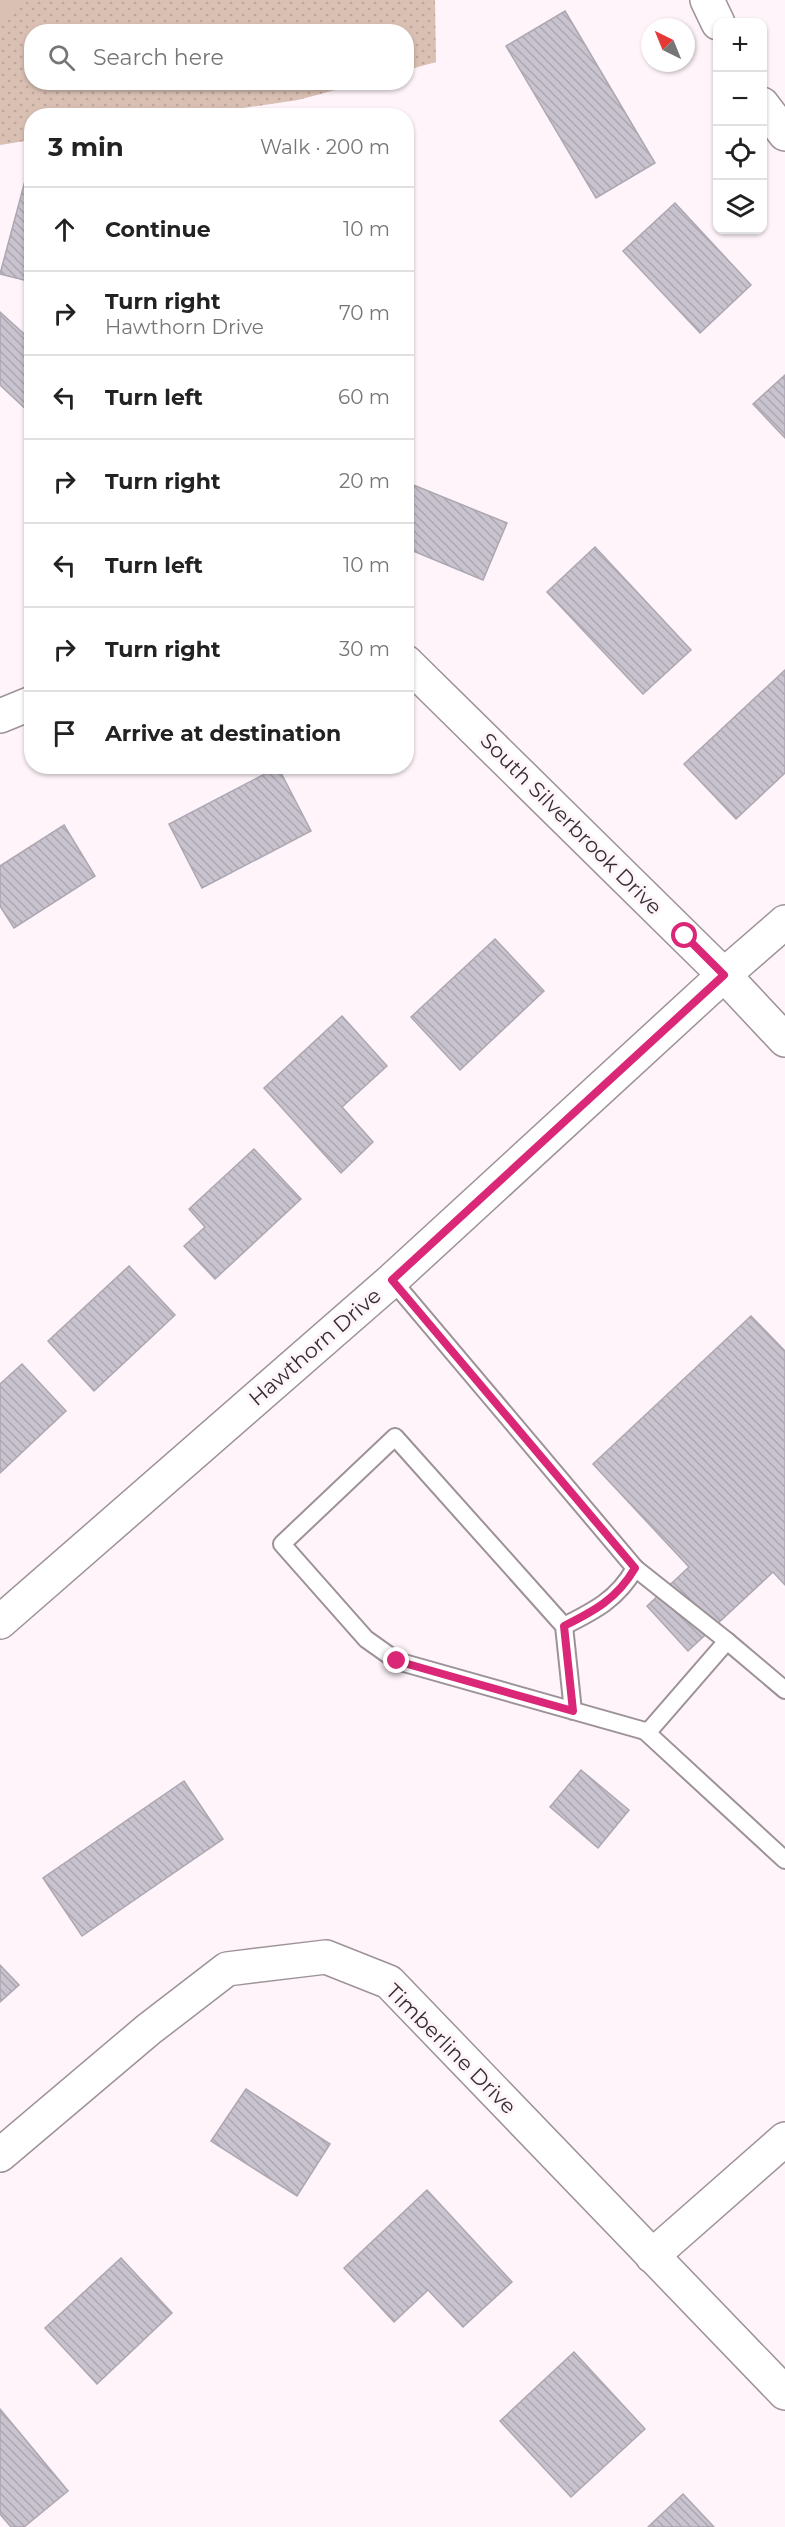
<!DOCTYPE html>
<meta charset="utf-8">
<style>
:root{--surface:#fff;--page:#f2f2f2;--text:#222;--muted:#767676;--line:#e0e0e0}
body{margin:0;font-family:Montserrat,sans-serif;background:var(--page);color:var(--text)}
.controls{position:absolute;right:18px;top:18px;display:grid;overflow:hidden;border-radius:12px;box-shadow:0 2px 4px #0004}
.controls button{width:54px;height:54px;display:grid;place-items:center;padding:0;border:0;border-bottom:2px solid var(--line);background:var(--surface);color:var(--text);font:30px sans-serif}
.compass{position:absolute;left:641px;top:18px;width:54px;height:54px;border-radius:50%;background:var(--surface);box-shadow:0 2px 4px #0004;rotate:317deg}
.stop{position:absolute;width:18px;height:18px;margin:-14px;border:4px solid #db2777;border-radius:50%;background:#fff}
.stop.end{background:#db2777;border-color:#fff;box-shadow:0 2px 6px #0008}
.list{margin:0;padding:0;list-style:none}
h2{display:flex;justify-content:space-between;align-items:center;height:78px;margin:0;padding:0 24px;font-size:26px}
h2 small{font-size:20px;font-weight:400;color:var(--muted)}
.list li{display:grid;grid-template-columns:39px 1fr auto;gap:18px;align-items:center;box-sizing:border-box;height:84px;padding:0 24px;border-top:2px solid var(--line)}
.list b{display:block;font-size:22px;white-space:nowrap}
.list p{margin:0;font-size:20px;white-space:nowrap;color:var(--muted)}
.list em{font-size:20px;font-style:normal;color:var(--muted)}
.icon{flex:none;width:33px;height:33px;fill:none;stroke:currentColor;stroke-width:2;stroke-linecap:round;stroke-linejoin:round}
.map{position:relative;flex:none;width:785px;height:2527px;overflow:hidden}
.search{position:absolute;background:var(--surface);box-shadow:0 2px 4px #0004;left:24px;top:24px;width:390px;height:66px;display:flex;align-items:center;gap:15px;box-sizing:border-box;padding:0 21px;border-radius:24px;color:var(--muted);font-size:22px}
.panel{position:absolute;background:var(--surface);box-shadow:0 2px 4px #0004;left:24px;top:108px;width:390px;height:666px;border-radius:24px}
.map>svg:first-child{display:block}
</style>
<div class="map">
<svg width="785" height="2527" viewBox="0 0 785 2527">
<defs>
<pattern id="park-dots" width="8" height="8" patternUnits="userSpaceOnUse" patternTransform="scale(1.5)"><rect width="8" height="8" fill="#dac0b3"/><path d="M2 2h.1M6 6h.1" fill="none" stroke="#bca59a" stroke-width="1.8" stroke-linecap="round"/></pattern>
<pattern id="building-back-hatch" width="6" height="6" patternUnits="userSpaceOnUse" patternTransform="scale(1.5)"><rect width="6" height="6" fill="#c8c3ce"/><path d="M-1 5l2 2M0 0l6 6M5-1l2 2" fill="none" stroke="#aca8b1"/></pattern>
</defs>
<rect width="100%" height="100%" fill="#fef4f9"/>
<polygon fill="url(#park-dots)" points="0,0 435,0 436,62 407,70 406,32 32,32 32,82 361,83 298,100 195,115 32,116 31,140 0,145"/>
<polygon fill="#dac0b3" points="0,0 29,0 0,25"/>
<g fill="url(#building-back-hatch)" stroke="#ada7b2" stroke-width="1.5">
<polygon points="565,11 655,163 596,198 506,46"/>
<polygon points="29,166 32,166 32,282 0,274"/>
<polygon points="675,203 751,285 700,333 623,251"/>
<polygon points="0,312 32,341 30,413 0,385"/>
<polygon points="785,375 785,438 753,404"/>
<polygon points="406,482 507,523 483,580 406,548"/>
<polygon points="595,547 691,650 643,694 547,592"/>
<polygon points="785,670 785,773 736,819 684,764"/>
<polygon points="278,767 311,831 202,888 169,824"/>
<polygon points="64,825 95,876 14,928 0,906 0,866"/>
<polygon points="495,939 544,991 460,1070 411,1017"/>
<polygon points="342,1016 387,1066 342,1107 373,1142 341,1173 264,1088"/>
<polygon points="254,1149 301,1199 215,1279 184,1246 205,1227 189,1209"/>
<polygon points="129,1266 175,1315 94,1391 48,1341"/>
<polygon points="751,1316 785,1351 785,1585 773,1572 688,1651 647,1606 689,1567 593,1464"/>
<polygon points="22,1364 66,1411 0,1473 0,1384"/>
<polygon points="581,1770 629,1810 598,1848 550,1807"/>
<polygon points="184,1781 223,1839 82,1936 43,1878"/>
<polygon points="0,1965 19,1985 0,2002"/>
<polygon points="246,2089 330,2144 297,2196 211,2141"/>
<polygon points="427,2190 512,2282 463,2327 428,2290 394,2322 344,2268"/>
<polygon points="121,2258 172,2313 97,2384 45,2328"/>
<polygon points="574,2352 645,2429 571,2497 500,2421"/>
<polygon points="0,2409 68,2491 24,2527 11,2527 0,2514"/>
<polygon points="683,2494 714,2527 648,2527"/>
</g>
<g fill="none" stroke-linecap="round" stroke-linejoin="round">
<g stroke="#9e9299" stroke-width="20">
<g id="lane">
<path d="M392,1280L635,1568C618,1599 594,1611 564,1626"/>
<polyline points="635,1568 727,1641"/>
<polyline points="573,1711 564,1626 395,1437 282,1544 366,1639 397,1661 645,1731 648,1732 727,1641 785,1690"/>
<polyline points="645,1731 785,1860"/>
</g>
</g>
<g stroke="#9e9299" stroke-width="36">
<g id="street">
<polyline points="707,0 718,23"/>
<polyline points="762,104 785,134"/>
<polyline points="406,662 724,975 785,1040"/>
<polyline points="0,716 32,703"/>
<polyline points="0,1622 392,1280 724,975 785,922"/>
<polyline points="0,2155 149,2029 227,1969 326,1957 389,1982 785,2393"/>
<polyline points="652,2256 785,2139"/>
</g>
</g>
<use href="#lane" stroke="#fff" stroke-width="16"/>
<use href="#street" stroke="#fff" stroke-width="33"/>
</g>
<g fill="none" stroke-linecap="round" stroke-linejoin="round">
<path stroke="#db2777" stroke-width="8" d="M397,1661L573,1711L564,1626C594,1611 617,1599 635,1568L392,1280L724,975L685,936"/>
</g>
<g text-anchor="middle" stroke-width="6" stroke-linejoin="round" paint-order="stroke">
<g font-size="21" fill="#342f32" stroke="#fef4f9">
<text transform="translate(571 824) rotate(45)" y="7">South Silverbrook Drive</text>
<text transform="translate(315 1347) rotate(-41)" y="7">Hawthorn Drive</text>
<text transform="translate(451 2049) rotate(45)" y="7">Timberline Drive</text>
</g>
</g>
</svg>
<div class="controls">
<button>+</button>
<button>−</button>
<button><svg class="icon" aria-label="locate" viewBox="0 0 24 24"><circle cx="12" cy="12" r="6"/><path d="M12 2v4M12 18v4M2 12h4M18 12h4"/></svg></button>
<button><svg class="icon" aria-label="layers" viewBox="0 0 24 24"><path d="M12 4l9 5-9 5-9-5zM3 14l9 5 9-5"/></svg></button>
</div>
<svg class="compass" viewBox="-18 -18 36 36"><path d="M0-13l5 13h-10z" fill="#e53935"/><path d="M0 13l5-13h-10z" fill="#767676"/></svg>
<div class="stop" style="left:685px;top:936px"></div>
<div class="stop end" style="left:397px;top:1661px"></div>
<div class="search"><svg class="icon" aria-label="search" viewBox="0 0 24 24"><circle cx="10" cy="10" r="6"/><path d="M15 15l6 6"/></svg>Search here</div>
<section class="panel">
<h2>3 min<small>Walk · 200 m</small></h2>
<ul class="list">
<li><svg class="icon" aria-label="ahead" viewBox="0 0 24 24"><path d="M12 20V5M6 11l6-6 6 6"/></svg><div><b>Continue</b></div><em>10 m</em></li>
<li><svg class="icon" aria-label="right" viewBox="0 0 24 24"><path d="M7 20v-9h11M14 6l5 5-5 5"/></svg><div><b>Turn right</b><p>Hawthorn Drive</p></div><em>70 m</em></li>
<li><svg class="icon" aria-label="left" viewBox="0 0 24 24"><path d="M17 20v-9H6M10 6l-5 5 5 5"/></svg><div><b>Turn left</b></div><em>60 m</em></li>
<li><svg class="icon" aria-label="right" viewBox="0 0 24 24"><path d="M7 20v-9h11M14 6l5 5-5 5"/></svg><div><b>Turn right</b></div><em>20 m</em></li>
<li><svg class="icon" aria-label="left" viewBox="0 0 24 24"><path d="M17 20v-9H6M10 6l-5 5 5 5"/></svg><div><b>Turn left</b></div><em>10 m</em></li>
<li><svg class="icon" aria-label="right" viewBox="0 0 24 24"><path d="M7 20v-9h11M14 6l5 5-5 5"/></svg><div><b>Turn right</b></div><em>30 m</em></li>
<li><svg class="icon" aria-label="arrive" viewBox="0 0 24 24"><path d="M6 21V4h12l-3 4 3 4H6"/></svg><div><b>Arrive at destination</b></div></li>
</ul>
</section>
</div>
